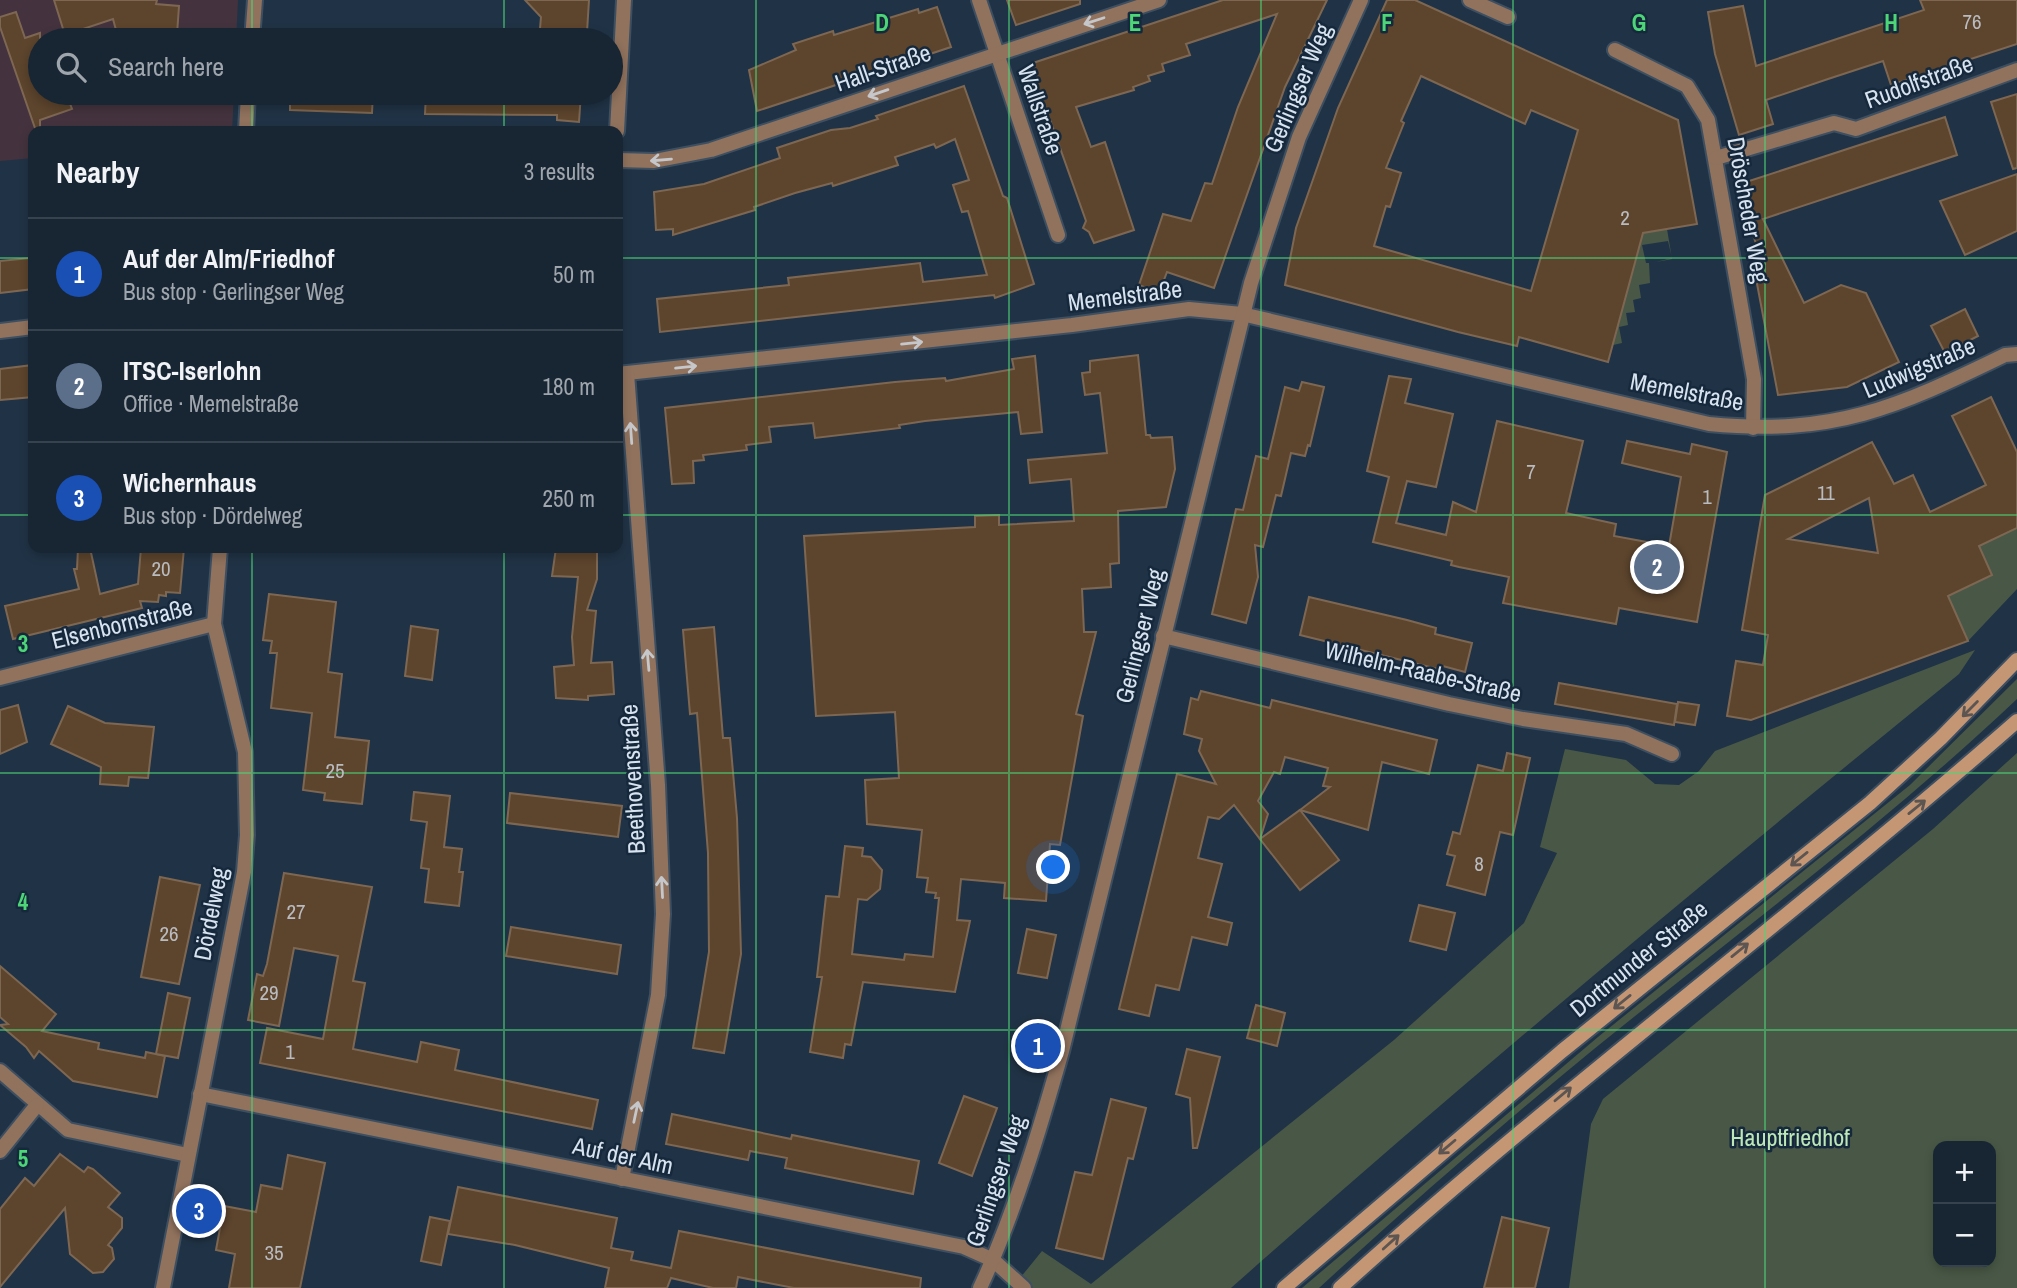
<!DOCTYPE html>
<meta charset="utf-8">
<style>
:root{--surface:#182634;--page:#212e3c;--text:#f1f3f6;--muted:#9fa5ac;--line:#36434f;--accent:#b45309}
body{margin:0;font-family:"Archivo Narrow",sans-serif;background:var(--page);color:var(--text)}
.controls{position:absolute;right:21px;bottom:21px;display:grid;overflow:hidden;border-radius:14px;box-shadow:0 4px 10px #0003}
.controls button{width:63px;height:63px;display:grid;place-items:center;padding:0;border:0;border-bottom:2px solid var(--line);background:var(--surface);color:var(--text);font:35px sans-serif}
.you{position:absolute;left:1054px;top:868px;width:24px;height:24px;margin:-18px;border:5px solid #fff;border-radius:50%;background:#1a73e8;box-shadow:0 0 0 10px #1a73e833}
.badge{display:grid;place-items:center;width:46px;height:46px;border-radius:50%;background:var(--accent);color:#fff;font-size:23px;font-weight:700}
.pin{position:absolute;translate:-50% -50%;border:4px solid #fff;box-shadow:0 2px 7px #0006}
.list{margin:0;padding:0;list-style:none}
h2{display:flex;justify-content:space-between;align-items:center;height:91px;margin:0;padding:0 28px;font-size:30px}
h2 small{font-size:23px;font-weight:400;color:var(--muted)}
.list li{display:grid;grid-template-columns:46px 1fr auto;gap:21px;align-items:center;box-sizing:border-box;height:112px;padding:0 28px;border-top:2px solid var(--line)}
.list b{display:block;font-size:26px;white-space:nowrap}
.list p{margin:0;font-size:23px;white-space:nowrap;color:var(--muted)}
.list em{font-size:23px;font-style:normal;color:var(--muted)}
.icon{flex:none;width:38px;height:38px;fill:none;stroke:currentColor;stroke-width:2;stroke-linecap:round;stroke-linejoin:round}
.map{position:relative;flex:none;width:2017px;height:1288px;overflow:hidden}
.search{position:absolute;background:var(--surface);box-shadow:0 4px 10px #0003;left:28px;top:28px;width:595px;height:77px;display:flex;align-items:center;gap:18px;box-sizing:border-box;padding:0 24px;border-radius:38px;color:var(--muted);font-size:26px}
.panel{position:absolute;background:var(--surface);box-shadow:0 4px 10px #0003;left:28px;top:126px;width:595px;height:427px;border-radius:14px}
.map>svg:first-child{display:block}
</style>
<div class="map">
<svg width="2017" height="1288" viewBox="0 0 2017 1288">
<rect width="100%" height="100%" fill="#203346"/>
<polygon fill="#44333e" points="0,0 238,0 236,40 40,40 40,93 234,93 232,131 33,131 33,158 0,161"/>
<g fill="#495846" fill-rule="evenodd">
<polygon points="1667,229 1672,259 1656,262 1672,258 1668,241 1642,245 1646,263 1649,263 1650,283 1639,285 1641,298 1633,300 1635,312 1626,313 1628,325 1619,327 1622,343 1613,345 1641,233"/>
<polygon points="2017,528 2017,589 1968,641 1948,596 1992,575 1979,546"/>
<path d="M1975,650L1959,674C1713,874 1469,1077 1231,1288H1012L1042,1251L1091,1284L1394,1040L1524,923L1557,853L1540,847L1565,749L1626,760L1655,784L1679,785L1699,771L1715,751Z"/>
<path d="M2017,679V699C1884,825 1736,934 1594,1049C1500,1126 1408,1206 1319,1288H1302L1598,1037L1910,785Z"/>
<path d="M2017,753V1288H1569L1591,1124L1603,1099L1933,829ZM1938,1146H1991V1262H1938Z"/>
</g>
<g fill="#5c442d" stroke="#7e6752" stroke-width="2" fill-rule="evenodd">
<polygon points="54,0 157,0 156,4 179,6 177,34 116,30 113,19 65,35"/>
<polygon points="525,0 589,0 587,32 577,31 577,40 539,40 541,17"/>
<polygon points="1007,0 1080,0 1080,4 1016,25"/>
<polygon points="1223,0 1327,0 1285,87 1214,288 1167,272 1159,293 1139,285 1163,214 1191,221 1205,183 1212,184 1238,107 1277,14 1186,44 1190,55 1162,64 1164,71 1148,76 1150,81 1133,87 1134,90 1076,107 1091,147 1105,142 1134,230 1094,243 1089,232 1083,228 1086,221 1049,117 1045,118 1030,64"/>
<path d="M1387,0H1415L1678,120L1697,224L1643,233L1608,362L1519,337L1517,346L1458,332L1285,285L1296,228L1338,108ZM1421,76L1525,124L1531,110L1578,130L1531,291L1374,246L1386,206L1390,207L1401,173L1386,168L1404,123L1401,121Z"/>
<polygon points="1920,0 2017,0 2017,44 1891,85 1883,61 1828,79 1766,100 1773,124 1739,135 1715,54 1708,12 1743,6 1756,66 1924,10"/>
<polygon points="937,7 951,47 757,111 749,70 796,50 793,44 833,31 834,35 918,9 919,13"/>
<polygon points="16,12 25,38 40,33 40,93 66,93 72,109 40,120 40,131 36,131 0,27 0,17"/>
<polygon points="964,86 1003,196 1007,198 1034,284 995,298 994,295 660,332 657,299 789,285 788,278 920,263 923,282 987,275 968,211 962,212 953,185 969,180 955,139 936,148 934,144 895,157 898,165 833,186 832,183 795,193 754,207 755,210 673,235 673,229 656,230 654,192 704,184 780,158 777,148 831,130 850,128 878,119 876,116"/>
<polygon points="290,93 373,93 372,113 290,110"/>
<polygon points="426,93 581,93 579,122 557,120 557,115 425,114"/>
<polygon points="2017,94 2017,168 2013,169 1991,102"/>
<polygon points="1945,117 1957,155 1763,219 1804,303 1841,285 1866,293 1899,362 1847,387 1778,395 1751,252 1758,250 1737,185"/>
<polygon points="2017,174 2017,231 1965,255 1940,201"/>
<polygon points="30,258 33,289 0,293 0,261"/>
<polygon points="1965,309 1978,336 1945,353 1931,326"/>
<polygon points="1138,355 1146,435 1150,435 1151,438 1172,437 1175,469 1166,507 1118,511 1119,563 1110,564 1111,587 1082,589 1084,632 1096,632 1076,714 1083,716 1060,845 1050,844 1046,901 1004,898 1005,883 961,879 957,920 970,921 955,992 863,982 851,1045 845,1044 843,1058 810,1052 822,977 817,977 826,896 839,897 845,846 863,848 862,856 871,857 882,870 880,889 867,900 858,899 852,954 904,960 905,954 933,957 939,898 935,898 936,893 926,892 928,878 917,877 922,830 867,824 865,780 899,778 895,712 816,716 804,536 975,527 975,516 999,515 999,525 1074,521 1071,479 1030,483 1028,460 1107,453 1100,393 1085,395 1082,373 1090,372 1090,361"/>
<polygon points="1035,356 1042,432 1021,434 1018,412 925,421 899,425 900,428 815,438 813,423 769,427 771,442 746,445 747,450 703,455 704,460 693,461 694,483 672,484 665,408 895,382 945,378 946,381 1014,369 1012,359"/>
<polygon points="33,365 33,397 0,400 0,369"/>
<polygon points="1389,376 1411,379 1405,403 1453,414 1436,487 1407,481 1396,523 1446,535 1453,502 1476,512 1497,421 1583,441 1566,513 1616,524 1614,536 1669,546 1681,477 1622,463 1627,441 1690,454 1692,444 1727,452 1697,622 1619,608 1616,624 1503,603 1509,577 1459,567 1451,565 1452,561 1373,542 1389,477 1367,471"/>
<polygon points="1302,382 1324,387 1310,446 1308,445 1305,456 1291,453 1281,496 1276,495 1263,547 1255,545 1258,577 1246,623 1212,614 1236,509 1243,510 1256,456 1268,459 1285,387 1299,391"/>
<path d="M1991,397L2017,452V528L1979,546L1992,575L1948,596L1968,641L1751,720L1727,716L1736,661L1763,665L1768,635L1742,630L1765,495L1872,442L1894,484L1913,475L1930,512L1986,485L1952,416ZM1869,498L1878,553L1788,539Z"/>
<polygon points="78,548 90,548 100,594 138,584 141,548 184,548 180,593 166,592 166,596 159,595 158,602 140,601 142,608 13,639 5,606 79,589 74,569 77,569"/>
<polygon points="556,548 597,548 597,579 587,610 596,611 591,663 612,662 614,694 588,696 588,700 556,698 554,667 574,665 572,637 578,577 552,576"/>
<polygon points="269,594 336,602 328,672 342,674 335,737 369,741 362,804 324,800 325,793 303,790 312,713 271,708 277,653 270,653 272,641 263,640"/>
<polygon points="1309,597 1407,620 1436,628 1435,634 1472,643 1465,672 1439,665 1438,669 1300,635"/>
<polygon points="411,626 438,630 432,680 405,676"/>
<polygon points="714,627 723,738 730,738 737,818 741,954 724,1053 693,1048 709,952 708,853 697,713 690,714 683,630"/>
<polygon points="1559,683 1677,704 1674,725 1555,704"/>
<polygon points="1201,691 1270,708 1272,700 1437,740 1429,774 1382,762 1368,830 1300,810 1330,787 1323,786 1328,768 1285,757 1280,774 1274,772 1258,801 1268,814 1260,839 1234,805 1219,819 1208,817 1198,858 1222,864 1208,917 1232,923 1227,945 1192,937 1179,990 1156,985 1149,1016 1119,1009 1177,774 1216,784 1199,751 1202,739 1184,734 1191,698 1198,700"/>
<polygon points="1678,702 1699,705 1695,725 1675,722"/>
<polygon points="18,705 27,742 0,754 0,710"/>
<polygon points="68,706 105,723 154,727 148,778 129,777 128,786 100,784 101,767 51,744"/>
<polygon points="1507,753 1530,758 1513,835 1500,832 1485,895 1447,885 1455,856 1447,854 1453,832 1460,834 1478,765 1503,771"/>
<polygon points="414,792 450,796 444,847 462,849 459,872 463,872 459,906 425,902 429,869 421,868 427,822 411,820"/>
<polygon points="510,793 622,806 618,837 507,823"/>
<polygon points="1300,810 1339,860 1300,890 1260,839"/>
<polygon points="284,873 372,887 353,981 365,983 353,1049 417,1062 421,1042 459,1050 455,1070 598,1100 592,1129 260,1063 267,1028 323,1039 338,956 294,948 279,1026 248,1020 257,974 263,976 267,964"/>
<polygon points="160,877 200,885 179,984 141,977"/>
<polygon points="1419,905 1455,913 1446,950 1410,941"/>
<polygon points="511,927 621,945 617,974 506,956"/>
<polygon points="1027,929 1056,935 1047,978 1018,973"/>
<polygon points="0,966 56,1014 42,1031 99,1043 98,1049 145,1058 146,1052 165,1056 157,1097 73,1081 39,1051 34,1058 26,1047 0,1025 8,1024 0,1017"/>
<polygon points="168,993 190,998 178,1058 156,1054"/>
<polygon points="1256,1005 1285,1013 1277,1046 1247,1038"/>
<polygon points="1187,1049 1220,1057 1197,1148 1193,1148 1190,1098 1176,1094"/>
<polygon points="964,1096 997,1108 972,1176 939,1163"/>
<polygon points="1111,1099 1146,1108 1133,1159 1128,1158 1103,1259 1056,1248 1075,1172 1092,1175"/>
<polygon points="672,1114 791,1139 792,1135 919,1161 913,1194 785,1168 787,1158 750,1151 748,1160 666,1144"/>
<polygon points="60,1154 84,1172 88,1167 93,1169 120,1193 108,1207 122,1218 122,1228 108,1245 112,1248 114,1259 103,1272 93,1273 70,1254 65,1208 0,1287 0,1209 25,1178 34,1186"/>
<polygon points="288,1155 325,1163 300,1288 229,1288 235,1254 216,1250 224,1206 256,1212 261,1185 282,1189"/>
<polygon points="458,1187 617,1218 611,1248 633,1252 631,1260 671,1268 679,1231 921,1278 920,1288 794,1288 738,1277 736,1288 713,1288 671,1278 667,1288 605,1288 609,1268 515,1245 448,1234"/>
<polygon points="430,1217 450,1221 441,1265 421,1261"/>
<polygon points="1502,1217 1549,1228 1535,1288 1484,1288"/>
</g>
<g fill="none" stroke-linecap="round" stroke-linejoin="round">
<g stroke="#3d4f61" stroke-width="18">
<g id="street">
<polyline points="979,0 1058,235"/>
<polyline points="1470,0 1508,17"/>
<polyline points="252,40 255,0"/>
<polyline points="1615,50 1687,86 1708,120 1754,379 1753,428"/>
<polyline points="246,131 248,93"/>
<polyline points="617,131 624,0"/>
<polyline points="1716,158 1834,123 1856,129 2017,70"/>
<polyline points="618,160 654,161 711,150 1159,0"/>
<polyline points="0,331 33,327"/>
<path d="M618,374L1072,325L1189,309L1242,314L1709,424C1834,436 1896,408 2005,355L2017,354"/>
<polyline points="1163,636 1449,704 1523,719 1626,734 1672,754"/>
<polyline points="0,678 214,624"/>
<polyline points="0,1071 68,1130 188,1155"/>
<polyline points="200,1094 964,1247 993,1260 1024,1288"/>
<polyline points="0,1151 37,1105"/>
<polyline points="622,1179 658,995 663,914 658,785 627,373"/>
<polyline points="163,1288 244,872 247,835 245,752 214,624 220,548"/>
<path d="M980,1288C1014,1215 1040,1129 1062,1051L1251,283L1299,137L1361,0"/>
</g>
</g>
<g stroke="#3d4f61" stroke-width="18">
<g id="secondary">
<polyline points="1284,1288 1562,1051 1870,803 1941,738 2017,660"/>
<path d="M1340,1288C1559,1090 1796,915 2017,721"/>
</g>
</g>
<use href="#street" stroke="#90725d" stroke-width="14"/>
<use href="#secondary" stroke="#c59674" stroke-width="14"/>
</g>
<defs><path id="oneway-shaft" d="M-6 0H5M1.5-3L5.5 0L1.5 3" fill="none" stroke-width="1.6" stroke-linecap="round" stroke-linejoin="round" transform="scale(1.75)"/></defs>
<g stroke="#c6c7cb">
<use href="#oneway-shaft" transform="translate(1094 21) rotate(162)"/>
<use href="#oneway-shaft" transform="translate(878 93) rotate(161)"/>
<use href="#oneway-shaft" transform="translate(661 160) rotate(175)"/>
<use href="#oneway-shaft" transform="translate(912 343) rotate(-6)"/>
<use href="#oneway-shaft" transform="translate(686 367) rotate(-6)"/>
<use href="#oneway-shaft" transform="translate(631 433) rotate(-94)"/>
<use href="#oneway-shaft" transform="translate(648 660) rotate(-95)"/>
<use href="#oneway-shaft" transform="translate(662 887) rotate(-93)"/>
<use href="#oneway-shaft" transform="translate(636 1112) rotate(-78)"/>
</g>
<g stroke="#5c5552">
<use href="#oneway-shaft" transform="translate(1970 709) rotate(135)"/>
<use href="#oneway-shaft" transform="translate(1917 807) rotate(-39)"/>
<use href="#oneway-shaft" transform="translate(1799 859) rotate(141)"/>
<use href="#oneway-shaft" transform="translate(1740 950) rotate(-39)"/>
<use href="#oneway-shaft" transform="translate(1622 1002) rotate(141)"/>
<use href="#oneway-shaft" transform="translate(1563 1094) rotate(-40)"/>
<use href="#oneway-shaft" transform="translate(1447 1147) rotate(140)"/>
<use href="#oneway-shaft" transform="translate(1391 1242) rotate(-42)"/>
</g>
<path fill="none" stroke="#4cd677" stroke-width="2" stroke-opacity="0.55" d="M252,0V40M504,0V40M756,0V1288M1009,0V1288M1261,0V1288M1513,0V1288M1765,0V1288M252,93V131M504,93V131M0,258H33M618,258H2017M0,515H33M618,515H2017M252,548V1288M504,548V1288M0,773H2017M0,1030H2017"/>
<g text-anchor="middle" stroke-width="5" stroke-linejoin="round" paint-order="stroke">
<g font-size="21" fill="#b9bbbf">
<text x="1972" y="29">76</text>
<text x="1625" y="225">2</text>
<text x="1531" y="479">7</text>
<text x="1826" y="500">11</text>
<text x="1707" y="504">1</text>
<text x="161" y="576">20</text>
<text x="335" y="778">25</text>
<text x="1479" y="871">8</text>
<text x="296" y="919">27</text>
<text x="169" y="941">26</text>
<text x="269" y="1000">29</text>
<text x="290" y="1059">1</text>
<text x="274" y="1260">35</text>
</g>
<g font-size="24" fill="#d8e3f0" stroke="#16293c">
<text transform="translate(883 68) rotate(-19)" y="8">Hall-Straße</text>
<text transform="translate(1919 82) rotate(-20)" y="8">Rudolfstraße</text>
<text transform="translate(1298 88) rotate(-67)" y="8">Gerlingser Weg</text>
<text transform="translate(1040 110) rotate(71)" y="8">Wallstraße</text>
<text transform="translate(1748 210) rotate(80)" y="8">Dröscheder Weg</text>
<text transform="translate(1125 296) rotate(-7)" y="8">Memelstraße</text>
<text transform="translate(1919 368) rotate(-23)" y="8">Ludwigstraße</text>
<text transform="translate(1687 392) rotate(11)" y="8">Memelstraße</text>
<text transform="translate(122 624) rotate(-14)" y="8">Elsenbornstraße</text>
<text transform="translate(1140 636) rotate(-76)" y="8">Gerlingser Weg</text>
<text transform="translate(1423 672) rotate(13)" y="8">Wilhelm-Raabe-Straße</text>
<text transform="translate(633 779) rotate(-93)" y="8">Beethovenstraße</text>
<text transform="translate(211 914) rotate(-79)" y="8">Dördelweg</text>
<text transform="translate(1639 959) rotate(-39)" y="8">Dortmunder Straße</text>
<text transform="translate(623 1156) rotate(12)" y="8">Auf der Alm</text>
<text transform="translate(996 1181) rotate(-71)" y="8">Gerlingser Weg</text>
</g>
<g font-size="24" fill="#bde7b7" stroke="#16293c">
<text x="1790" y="1146">Hauptfriedhof</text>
</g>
</g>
<g font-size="23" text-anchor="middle" font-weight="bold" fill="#4cd677" stroke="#16293c" stroke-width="5" stroke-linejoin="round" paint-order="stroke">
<text x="882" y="31">D</text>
<text x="1135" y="31">E</text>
<text x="1387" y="31">F</text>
<text x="1639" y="31">G</text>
<text x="1891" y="31">H</text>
<text x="23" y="652">3</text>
<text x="23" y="910">4</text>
<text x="23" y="1167">5</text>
</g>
</svg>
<div class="controls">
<button>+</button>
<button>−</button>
</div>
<div class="you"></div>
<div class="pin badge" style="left:1038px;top:1046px;background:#1a4fb4">1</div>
<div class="pin badge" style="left:1657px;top:567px;background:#5c6f8a">2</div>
<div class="pin badge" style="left:199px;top:1211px;background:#1a4fb4">3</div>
<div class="search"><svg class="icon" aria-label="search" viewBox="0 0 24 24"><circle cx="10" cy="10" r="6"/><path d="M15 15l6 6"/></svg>Search here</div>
<section class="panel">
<h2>Nearby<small>3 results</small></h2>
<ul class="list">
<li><span class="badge" style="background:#1a4fb4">1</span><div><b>Auf der Alm/Friedhof</b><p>Bus stop · Gerlingser Weg</p></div><em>50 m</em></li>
<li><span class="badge" style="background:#5c6f8a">2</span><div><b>ITSC-Iserlohn</b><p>Office · Memelstraße</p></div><em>180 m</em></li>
<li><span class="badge" style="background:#1a4fb4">3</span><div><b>Wichernhaus</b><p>Bus stop · Dördelweg</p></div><em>250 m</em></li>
</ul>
</section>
</div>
